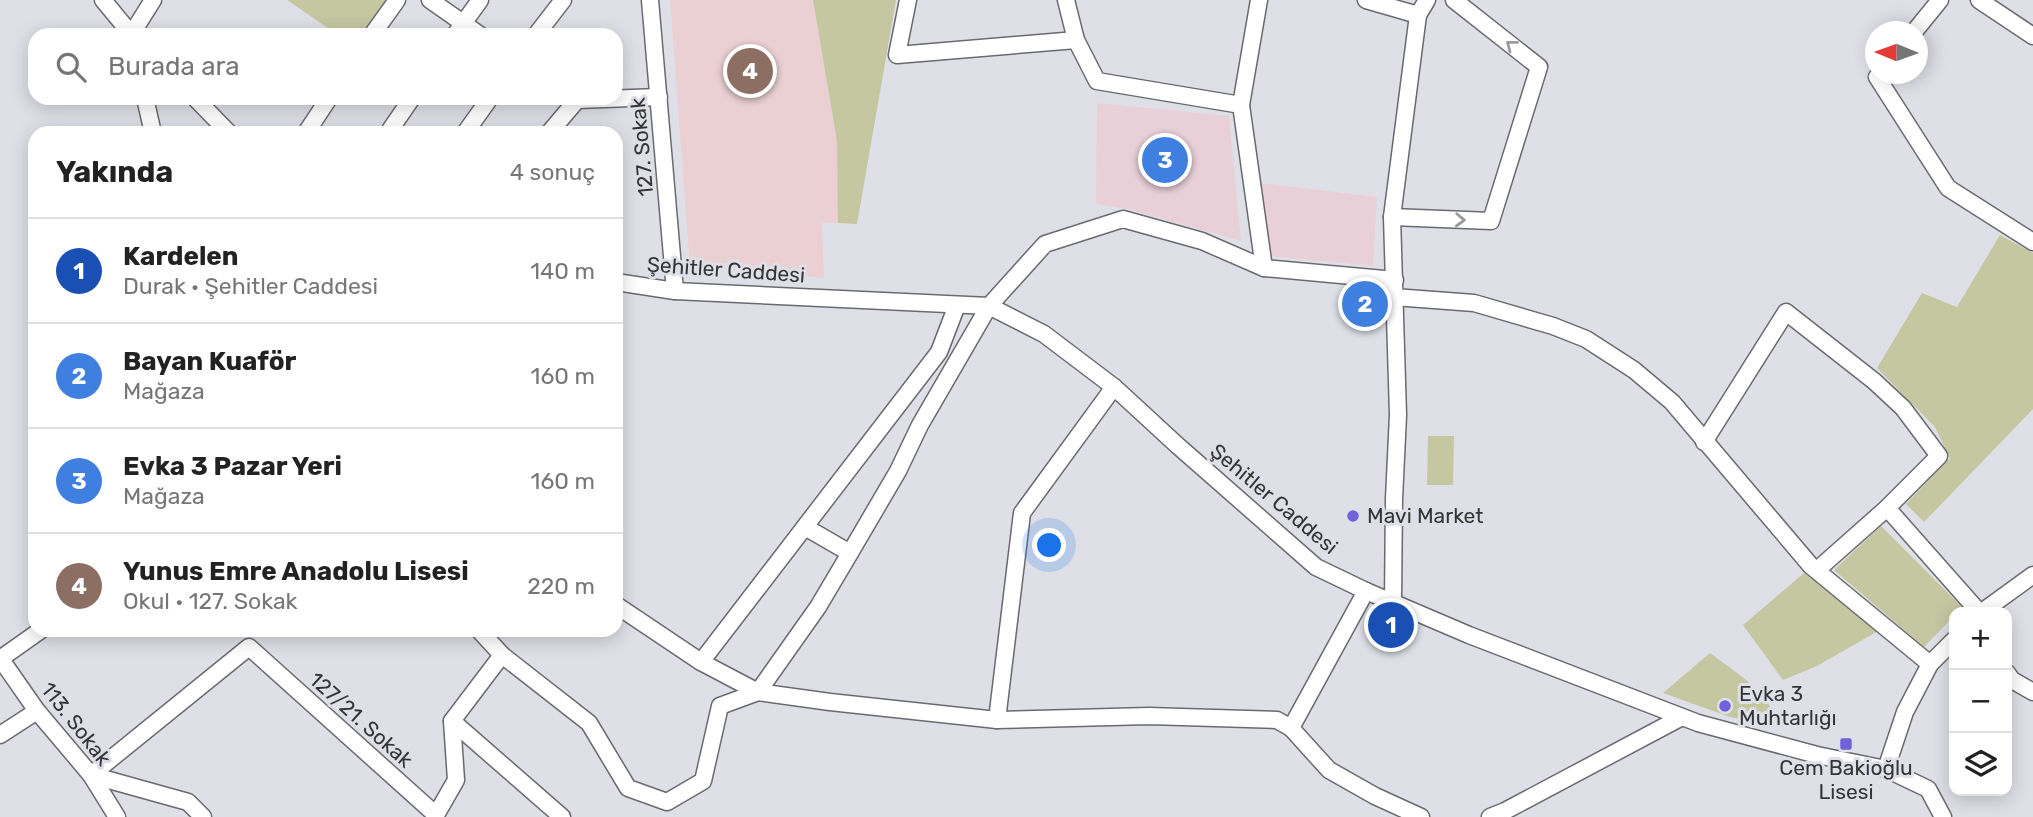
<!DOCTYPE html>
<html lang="tr">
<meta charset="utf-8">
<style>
:root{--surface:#fff;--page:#f2f2f2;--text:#222;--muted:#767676;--line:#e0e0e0;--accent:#7162dc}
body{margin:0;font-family:Rubik,sans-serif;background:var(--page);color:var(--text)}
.controls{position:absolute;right:21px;bottom:21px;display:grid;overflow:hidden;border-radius:14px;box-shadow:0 4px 18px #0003}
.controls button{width:63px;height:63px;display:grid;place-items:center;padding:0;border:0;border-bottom:2px solid var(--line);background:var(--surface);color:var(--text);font:35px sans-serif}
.compass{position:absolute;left:1865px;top:21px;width:63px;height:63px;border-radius:50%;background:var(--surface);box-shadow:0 4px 18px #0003;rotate:271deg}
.you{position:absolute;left:1050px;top:546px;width:24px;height:24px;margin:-18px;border:5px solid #fff;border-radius:50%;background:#1a73e8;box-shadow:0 0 0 10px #1a73e833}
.badge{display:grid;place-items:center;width:46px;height:46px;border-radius:50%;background:var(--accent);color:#fff;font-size:23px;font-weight:700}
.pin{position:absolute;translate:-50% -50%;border:4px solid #fff;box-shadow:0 2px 7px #0006}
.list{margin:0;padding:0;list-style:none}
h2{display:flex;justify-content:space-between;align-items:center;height:91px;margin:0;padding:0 28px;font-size:30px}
h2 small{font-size:23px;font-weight:400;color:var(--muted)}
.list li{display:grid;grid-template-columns:46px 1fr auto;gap:21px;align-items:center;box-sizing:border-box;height:105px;padding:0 28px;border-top:2px solid var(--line)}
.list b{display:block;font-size:26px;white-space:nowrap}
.list p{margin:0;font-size:23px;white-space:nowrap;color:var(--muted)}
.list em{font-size:23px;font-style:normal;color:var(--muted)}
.icon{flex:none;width:38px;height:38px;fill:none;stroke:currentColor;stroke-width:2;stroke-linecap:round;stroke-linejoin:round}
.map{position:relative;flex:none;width:2033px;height:817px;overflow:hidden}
.search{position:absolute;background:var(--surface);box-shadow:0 4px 18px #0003;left:28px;top:28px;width:595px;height:77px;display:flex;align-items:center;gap:18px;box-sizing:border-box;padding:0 24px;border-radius:21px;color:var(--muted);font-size:26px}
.panel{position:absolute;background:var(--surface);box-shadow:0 4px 18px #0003;left:28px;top:126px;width:595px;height:511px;border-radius:21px}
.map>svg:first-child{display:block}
</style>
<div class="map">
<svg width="2033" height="817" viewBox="0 0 2033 817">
<rect width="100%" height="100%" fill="#dfe0e7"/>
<g fill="#e8cfd8">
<polygon points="1097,103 1229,116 1241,241 1132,210 1096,204"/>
<polygon points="1259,183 1377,197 1373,266 1269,256"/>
</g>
<polygon fill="#ead0d2" points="670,0 813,0 838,145 838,223 822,223 824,278 690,267"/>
<g fill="#c4c7a0">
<polygon points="287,0 386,0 361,35 338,35"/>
<polygon points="813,0 896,0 857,224 838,223 837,141"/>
<polygon points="2000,235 2033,253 2033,409 1924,522 1906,504 1950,458 1935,427 1877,368 1922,293 1957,307"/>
<polygon points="1428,436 1454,436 1453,485 1427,485"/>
<polygon points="1881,526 1962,607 1958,612 1954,612 1954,616 1924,647 1834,570"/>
<polygon points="1804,573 1856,610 1878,631 1817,666 1783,680 1743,625"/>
<path d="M1710,653C1730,669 1776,695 1774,723L1772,725L1730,717L1663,693Z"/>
</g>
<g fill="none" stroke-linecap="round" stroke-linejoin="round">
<g stroke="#696a70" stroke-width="19">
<g id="minor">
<polyline points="103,0 132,35"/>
<polyline points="430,0 480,35"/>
<polyline points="650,0 675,291"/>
<polyline points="908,0 897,55 1076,40"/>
<polyline points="1066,0 1076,40 1097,81 1241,105"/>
<polyline points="1259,0 1241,105 1264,268"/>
<polyline points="1366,0 1418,15 1392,217 1398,415 1394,499 1393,603"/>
<polyline points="1979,0 2033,36"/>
<polyline points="1418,15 1427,0"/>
<polyline points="1914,32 1940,0"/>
<polyline points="131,35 153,0"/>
<polyline points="372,35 397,0"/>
<polyline points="455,35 480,0"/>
<polyline points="536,35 563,0"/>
<polyline points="1880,74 1877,77 1948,188 2033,242"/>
<polyline points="145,98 153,133"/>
<polyline points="195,98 229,133"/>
<polyline points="575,98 577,100 659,97"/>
<polyline points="306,133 329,98"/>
<polyline points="388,133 412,98"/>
<polyline points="465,133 490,98"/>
<polyline points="549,133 577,100"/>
<polyline points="1392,217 1491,221 1539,67 1454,0"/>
<polyline points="616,282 675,291 989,306 1044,334 1114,387 1177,445 1316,567 1366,591 1469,635 1698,723 1817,755 1886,769 1928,789 1943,817"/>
<polyline points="1394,297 1474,303 1553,326 1586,339 1634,370 1672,402 1811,566 1930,664"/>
<polyline points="1704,442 1786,312 1874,381 1903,408 1939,456 1887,508 1817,570"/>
<polyline points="1887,508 1979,612"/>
<polyline points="805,527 850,553"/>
<polyline points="1366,591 1291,728 1329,770 1375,796 1421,817"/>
<polyline points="616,605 701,662 758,692 830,702 997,720 1149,716 1277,720 1291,728"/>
<polyline points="1982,612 2033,575"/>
<polyline points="502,655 589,723 628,788 667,802 703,781 720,706 758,692 818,607 850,553 898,471 920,425 989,306 1045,244 1123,219 1202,241 1264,268 1395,280"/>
<polyline points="0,658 37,711 91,775 117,817"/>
<polyline points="0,659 41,630"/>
<polyline points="701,662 939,352 957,305"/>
<polyline points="2007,673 2012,680 2033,692"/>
<polyline points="997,720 1022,513 1114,387"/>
<polyline points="452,721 562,817"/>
<polyline points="0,735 37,711"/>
<polyline points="1886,769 1905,712 1930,664 1954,640"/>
<polyline points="91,775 249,647 436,815 456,780 452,721 502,655 479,630"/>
<polyline points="91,775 188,802 203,817"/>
<polyline points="1490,817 1505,811 1682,717"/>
</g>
</g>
<use href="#minor" stroke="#fff" stroke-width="16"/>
</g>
<defs><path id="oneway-chevron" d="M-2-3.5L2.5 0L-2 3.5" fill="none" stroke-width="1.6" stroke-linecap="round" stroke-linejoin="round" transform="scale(1.75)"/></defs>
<g stroke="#9a9a9c">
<use href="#oneway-chevron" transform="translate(1511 45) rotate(-142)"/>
<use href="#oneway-chevron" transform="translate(1460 220) rotate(2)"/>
</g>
<g fill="#7162dc" stroke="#dfe0e7" stroke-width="2.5">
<circle cx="1353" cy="516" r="7"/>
<circle cx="1725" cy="706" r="7"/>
<rect x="1839" y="737" width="14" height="14" rx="3.5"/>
</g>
<g text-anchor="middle" stroke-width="6" stroke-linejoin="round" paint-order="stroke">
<g font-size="21" fill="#353538" stroke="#dfe0e7">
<text transform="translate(642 147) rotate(-95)" y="7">127. Sokak</text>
<text transform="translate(726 270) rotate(4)" y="7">Şehitler Caddesi</text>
<text transform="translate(1274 499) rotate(40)" y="7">Şehitler Caddesi</text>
<text transform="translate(361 720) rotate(42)" y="7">127/21. Sokak</text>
<text transform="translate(76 724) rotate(52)" y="7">113. Sokak</text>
</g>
<g font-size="21" fill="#353538" stroke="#dfe0e7" text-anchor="start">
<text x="1367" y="523">Mavi Market</text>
<text x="1739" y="701">Evka 3<tspan x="1739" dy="24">Muhtarlığı</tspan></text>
<text x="1846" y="775" text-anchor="middle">Cem Bakioğlu<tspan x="1846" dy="24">Lisesi</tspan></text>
</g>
</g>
</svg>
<div class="controls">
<button>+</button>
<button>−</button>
<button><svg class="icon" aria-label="layers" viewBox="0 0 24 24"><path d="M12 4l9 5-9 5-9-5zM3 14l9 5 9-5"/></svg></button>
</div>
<svg class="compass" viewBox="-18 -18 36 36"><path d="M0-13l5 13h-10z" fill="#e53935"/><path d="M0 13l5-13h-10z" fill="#767676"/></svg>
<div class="you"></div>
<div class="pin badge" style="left:1391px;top:625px;background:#1a4fb4">1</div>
<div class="pin badge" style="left:1365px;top:304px;background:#3f7fe0">2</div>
<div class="pin badge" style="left:1165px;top:160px;background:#3f7fe0">3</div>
<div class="pin badge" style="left:750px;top:71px;background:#8d6e63">4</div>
<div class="search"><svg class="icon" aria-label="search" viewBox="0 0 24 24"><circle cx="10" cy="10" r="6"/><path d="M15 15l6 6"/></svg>Burada ara</div>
<section class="panel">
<h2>Yakında<small>4 sonuç</small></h2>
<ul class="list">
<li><span class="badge" style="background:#1a4fb4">1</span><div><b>Kardelen</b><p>Durak · Şehitler Caddesi</p></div><em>140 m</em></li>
<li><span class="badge" style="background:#3f7fe0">2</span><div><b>Bayan Kuaför</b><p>Mağaza</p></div><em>160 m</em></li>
<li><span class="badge" style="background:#3f7fe0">3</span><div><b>Evka 3 Pazar Yeri</b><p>Mağaza</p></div><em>160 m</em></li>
<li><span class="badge" style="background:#8d6e63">4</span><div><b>Yunus Emre Anadolu Lisesi</b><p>Okul · 127. Sokak</p></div><em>220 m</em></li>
</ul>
</section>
</div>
